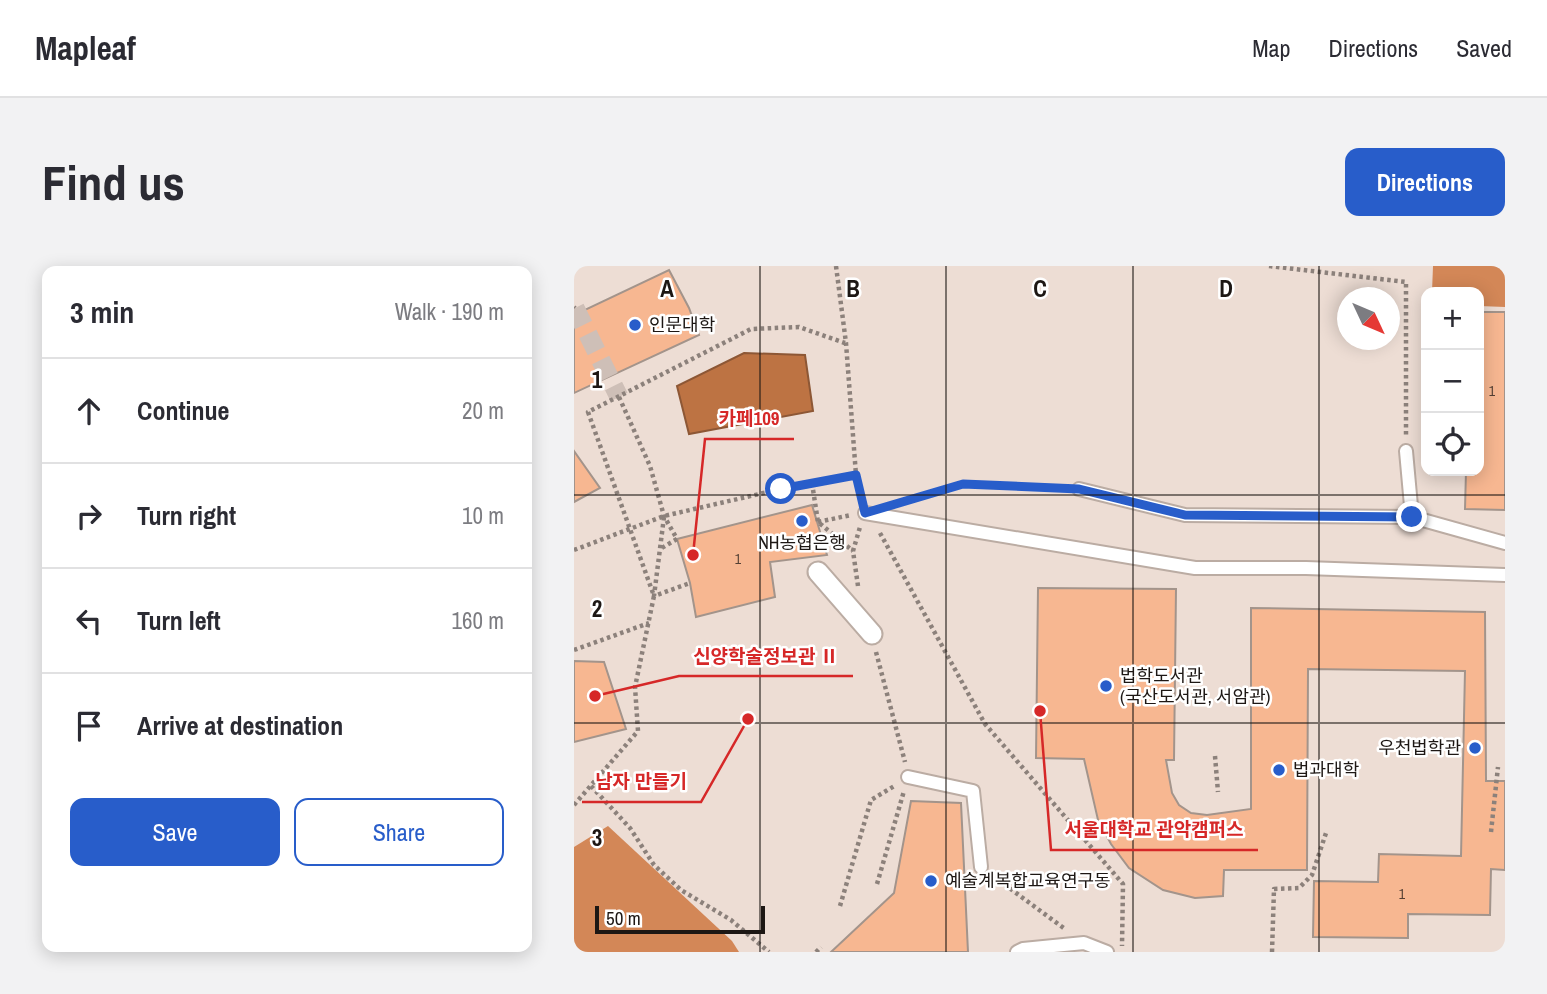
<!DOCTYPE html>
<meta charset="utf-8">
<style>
:root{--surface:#fff;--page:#f2f2f3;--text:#2b2b33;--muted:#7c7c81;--line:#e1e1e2;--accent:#285dca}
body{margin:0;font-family:"Archivo Narrow","Noto Sans KR",sans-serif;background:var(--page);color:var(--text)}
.controls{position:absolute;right:21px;top:21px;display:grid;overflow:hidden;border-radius:14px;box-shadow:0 4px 18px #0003}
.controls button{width:63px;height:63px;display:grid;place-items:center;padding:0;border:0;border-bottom:2px solid var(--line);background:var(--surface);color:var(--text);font:35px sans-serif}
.compass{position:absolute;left:763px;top:21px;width:63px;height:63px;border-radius:50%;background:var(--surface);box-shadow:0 4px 18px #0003;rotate:134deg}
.scale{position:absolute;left:21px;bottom:18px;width:170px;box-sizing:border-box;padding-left:7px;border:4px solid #1d1714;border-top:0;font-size:19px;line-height:24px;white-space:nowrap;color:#1d1714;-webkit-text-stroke:5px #fff;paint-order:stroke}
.stop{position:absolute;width:21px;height:21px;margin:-16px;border:5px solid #285dca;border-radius:50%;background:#fff}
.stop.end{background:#285dca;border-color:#fff;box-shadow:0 2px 7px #0008}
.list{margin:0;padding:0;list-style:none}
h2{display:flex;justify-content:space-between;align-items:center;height:91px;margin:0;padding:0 28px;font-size:30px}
h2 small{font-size:23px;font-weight:400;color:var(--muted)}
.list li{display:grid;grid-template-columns:46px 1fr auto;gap:21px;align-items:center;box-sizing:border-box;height:105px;padding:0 28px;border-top:2px solid var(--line)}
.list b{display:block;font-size:26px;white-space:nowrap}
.list em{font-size:23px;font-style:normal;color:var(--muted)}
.actions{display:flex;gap:14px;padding:21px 28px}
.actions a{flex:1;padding:16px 0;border:2px solid var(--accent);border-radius:14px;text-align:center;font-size:24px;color:var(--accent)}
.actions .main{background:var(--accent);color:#fff}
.icon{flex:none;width:38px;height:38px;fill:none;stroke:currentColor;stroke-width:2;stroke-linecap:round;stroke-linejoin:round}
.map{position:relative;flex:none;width:931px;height:686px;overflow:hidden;border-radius:14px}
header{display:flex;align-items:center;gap:42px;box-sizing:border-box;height:98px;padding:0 35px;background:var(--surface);border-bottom:2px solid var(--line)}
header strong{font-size:33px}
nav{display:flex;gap:38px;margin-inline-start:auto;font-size:24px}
.intro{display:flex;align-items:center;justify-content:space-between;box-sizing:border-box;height:168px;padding:0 42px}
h1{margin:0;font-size:49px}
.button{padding:18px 32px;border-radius:14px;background:var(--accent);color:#fff;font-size:24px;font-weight:700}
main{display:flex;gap:42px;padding:0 42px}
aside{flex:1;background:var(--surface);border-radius:14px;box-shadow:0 4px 18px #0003}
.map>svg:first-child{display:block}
</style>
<header>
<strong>Mapleaf</strong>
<nav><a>Map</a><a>Directions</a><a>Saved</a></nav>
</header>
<div class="intro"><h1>Find us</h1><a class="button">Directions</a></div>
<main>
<aside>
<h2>3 min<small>Walk · 190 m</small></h2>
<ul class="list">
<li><svg class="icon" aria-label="ahead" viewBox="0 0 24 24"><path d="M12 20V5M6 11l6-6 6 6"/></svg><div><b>Continue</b></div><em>20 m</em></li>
<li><svg class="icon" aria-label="right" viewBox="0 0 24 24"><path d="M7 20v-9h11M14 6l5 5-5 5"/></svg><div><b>Turn right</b></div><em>10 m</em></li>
<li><svg class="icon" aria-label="left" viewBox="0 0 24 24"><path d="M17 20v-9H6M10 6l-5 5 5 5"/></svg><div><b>Turn left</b></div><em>160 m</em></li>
<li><svg class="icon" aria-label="arrive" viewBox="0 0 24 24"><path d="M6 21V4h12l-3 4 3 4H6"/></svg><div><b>Arrive at destination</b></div></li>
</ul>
<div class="actions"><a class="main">Save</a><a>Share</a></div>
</aside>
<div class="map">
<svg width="931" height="686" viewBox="0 0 931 686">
<rect width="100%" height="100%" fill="#edddd4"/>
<g fill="#d38757">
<polygon points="859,0 931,0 931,41 905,40 905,26 858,26"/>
<polygon points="34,560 158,675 165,686 0,686 0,581"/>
</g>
<polygon fill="#bd7343" stroke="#8d5735" stroke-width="2" points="170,87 231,89 239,145 115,168 103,120"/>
<g fill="#f7b791" stroke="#a3948b" stroke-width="2">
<polygon points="95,4 115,42 125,69 0,127 0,49"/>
<polygon points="905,46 931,46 931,244 891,243 892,205 905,205"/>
<polygon points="0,185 26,222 0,236"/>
<polygon points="238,239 253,289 196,296 201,331 122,351 116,317 103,273"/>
<polygon points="464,322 602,323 600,494 592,494 598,527 605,539 617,547 633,549 677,543 677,342 911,346 912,515 931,515 931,604 917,603 916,649 834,648 834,672 739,671 740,615 804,616 805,588 887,590 891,405 734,403 733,604 650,604 649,630 621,632 589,624 555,602 537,578 524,554 510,493 462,492"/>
<polygon points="0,395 30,396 52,463 0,476"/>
<polygon points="337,535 387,537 394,686 257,686 320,627"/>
</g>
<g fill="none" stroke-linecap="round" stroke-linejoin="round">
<polyline stroke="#cebfb7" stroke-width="19" stroke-dasharray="19 10" stroke-linecap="butt" points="1,42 45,131"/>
<g stroke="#bbaca3" stroke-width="16">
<g id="service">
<polyline points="832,185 838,251"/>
<polyline points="505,223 611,249 838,251 931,277"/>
<polyline points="291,247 621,302 732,302 931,309"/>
<polyline points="334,511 399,525 407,601"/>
<polyline points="443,686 449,683 510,677 533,686"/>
</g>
</g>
<g stroke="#bbaca3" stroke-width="23">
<polyline id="pedestrian" points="244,306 298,368"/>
</g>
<g stroke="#8c817b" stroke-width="4.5" stroke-dasharray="3.5 3.5" stroke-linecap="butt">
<polyline points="262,0 272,77 282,209 287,232"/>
<polyline points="695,0 832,16 832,170"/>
<polyline points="0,41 1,42"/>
<polyline points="45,131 76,200 90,250 103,273 86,283"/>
<polyline points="238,217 244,256 279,285"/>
<polyline points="330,235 389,218 490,222"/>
<polyline points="90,251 80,330 116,317"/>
<polyline points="244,256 277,249"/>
<polyline points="306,267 411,458 549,618 548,680"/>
<polyline points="0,284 90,250 207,223 282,209"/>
<polyline points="284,320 279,285 286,261"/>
<polyline points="0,384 75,357"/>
<polyline points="302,386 331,496"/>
<polyline points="641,490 644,526"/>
<polyline points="17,520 56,562 80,599 107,624 157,654 195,686"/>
<polyline points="0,539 64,465 61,421 80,330 14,146 177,63 225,61 271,77"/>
<polyline points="917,566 924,501"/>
<polyline points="419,610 491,663"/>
<polyline points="303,618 330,525"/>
<polyline points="266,640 297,534 322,519"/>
<polyline points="242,686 247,681"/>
<polyline points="698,686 700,623 725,622 738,609 752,567"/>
</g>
<use href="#service" stroke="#fff" stroke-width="12"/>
<use href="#pedestrian" stroke="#fff" stroke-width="19"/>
</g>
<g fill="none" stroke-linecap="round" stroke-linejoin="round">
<polyline stroke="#285dca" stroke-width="9" points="207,223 282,209 291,247 389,218 505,223 611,249 838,251"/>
</g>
<path fill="none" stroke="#1d1714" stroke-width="2" stroke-opacity="0.55" d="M186,0V686M372,0V686M559,0V686M745,0V686M0,229H931M0,457H931"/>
<g fill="#285dca" stroke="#fff" stroke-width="2.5">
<circle cx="61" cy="59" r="7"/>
<circle cx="228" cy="255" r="7"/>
<circle cx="532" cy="420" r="7"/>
<circle cx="901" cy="482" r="7"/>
<circle cx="705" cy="504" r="7"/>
<circle cx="357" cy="615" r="7"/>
</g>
<g text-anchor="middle" stroke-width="5" stroke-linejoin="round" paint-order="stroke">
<g font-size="14" fill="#543f33">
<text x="918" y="130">1</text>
<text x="164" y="298">1</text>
<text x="828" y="633">1</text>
</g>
<g font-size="18" fill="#1d1714" stroke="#fff" text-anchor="start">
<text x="75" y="65">인문대학</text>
<text x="228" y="283" text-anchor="middle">NH농협은행</text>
<text x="546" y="416">법학도서관<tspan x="546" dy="21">(국산도서관, 서암관)</tspan></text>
<text x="887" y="488" text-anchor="end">우천법학관</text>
<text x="719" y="510">법과대학</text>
<text x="371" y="621">예술계복합교육연구동</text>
</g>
</g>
<g font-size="23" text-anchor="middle" font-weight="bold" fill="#1d1714" stroke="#fff" stroke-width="5" stroke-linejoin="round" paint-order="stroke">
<text x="93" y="31">A</text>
<text x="279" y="31">B</text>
<text x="466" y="31">C</text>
<text x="652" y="31">D</text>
<text x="23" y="122">1</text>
<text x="23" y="351">2</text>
<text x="23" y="580">3</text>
</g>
<path fill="none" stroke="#d62828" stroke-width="2.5" d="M119 289L131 173H220M21 430L105 410H279M174 453L127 536H8M466 445L477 584H684"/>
<g fill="#d62828" stroke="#fff" stroke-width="2.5">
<circle cx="119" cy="289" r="7"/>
<circle cx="21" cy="430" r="7"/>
<circle cx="174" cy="453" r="7"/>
<circle cx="466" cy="445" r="7"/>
</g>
<g font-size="19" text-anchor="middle" font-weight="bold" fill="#d62828" stroke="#fff" stroke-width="5" stroke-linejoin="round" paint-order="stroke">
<text x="175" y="159">카페109</text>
<text x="192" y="397">신양학술정보관 Ⅱ</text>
<text x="67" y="522">남자 만들기</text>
<text x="580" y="570">서울대학교 관악캠퍼스</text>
</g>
</svg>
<div class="controls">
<button>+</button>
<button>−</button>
<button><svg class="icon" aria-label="locate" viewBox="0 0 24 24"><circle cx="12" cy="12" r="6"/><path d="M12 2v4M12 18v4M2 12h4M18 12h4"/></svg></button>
</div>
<svg class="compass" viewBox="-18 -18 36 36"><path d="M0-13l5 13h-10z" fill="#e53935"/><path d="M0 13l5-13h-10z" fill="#7c7c81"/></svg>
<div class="scale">50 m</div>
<div class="stop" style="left:207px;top:223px"></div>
<div class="stop end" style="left:838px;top:251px"></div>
</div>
</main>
